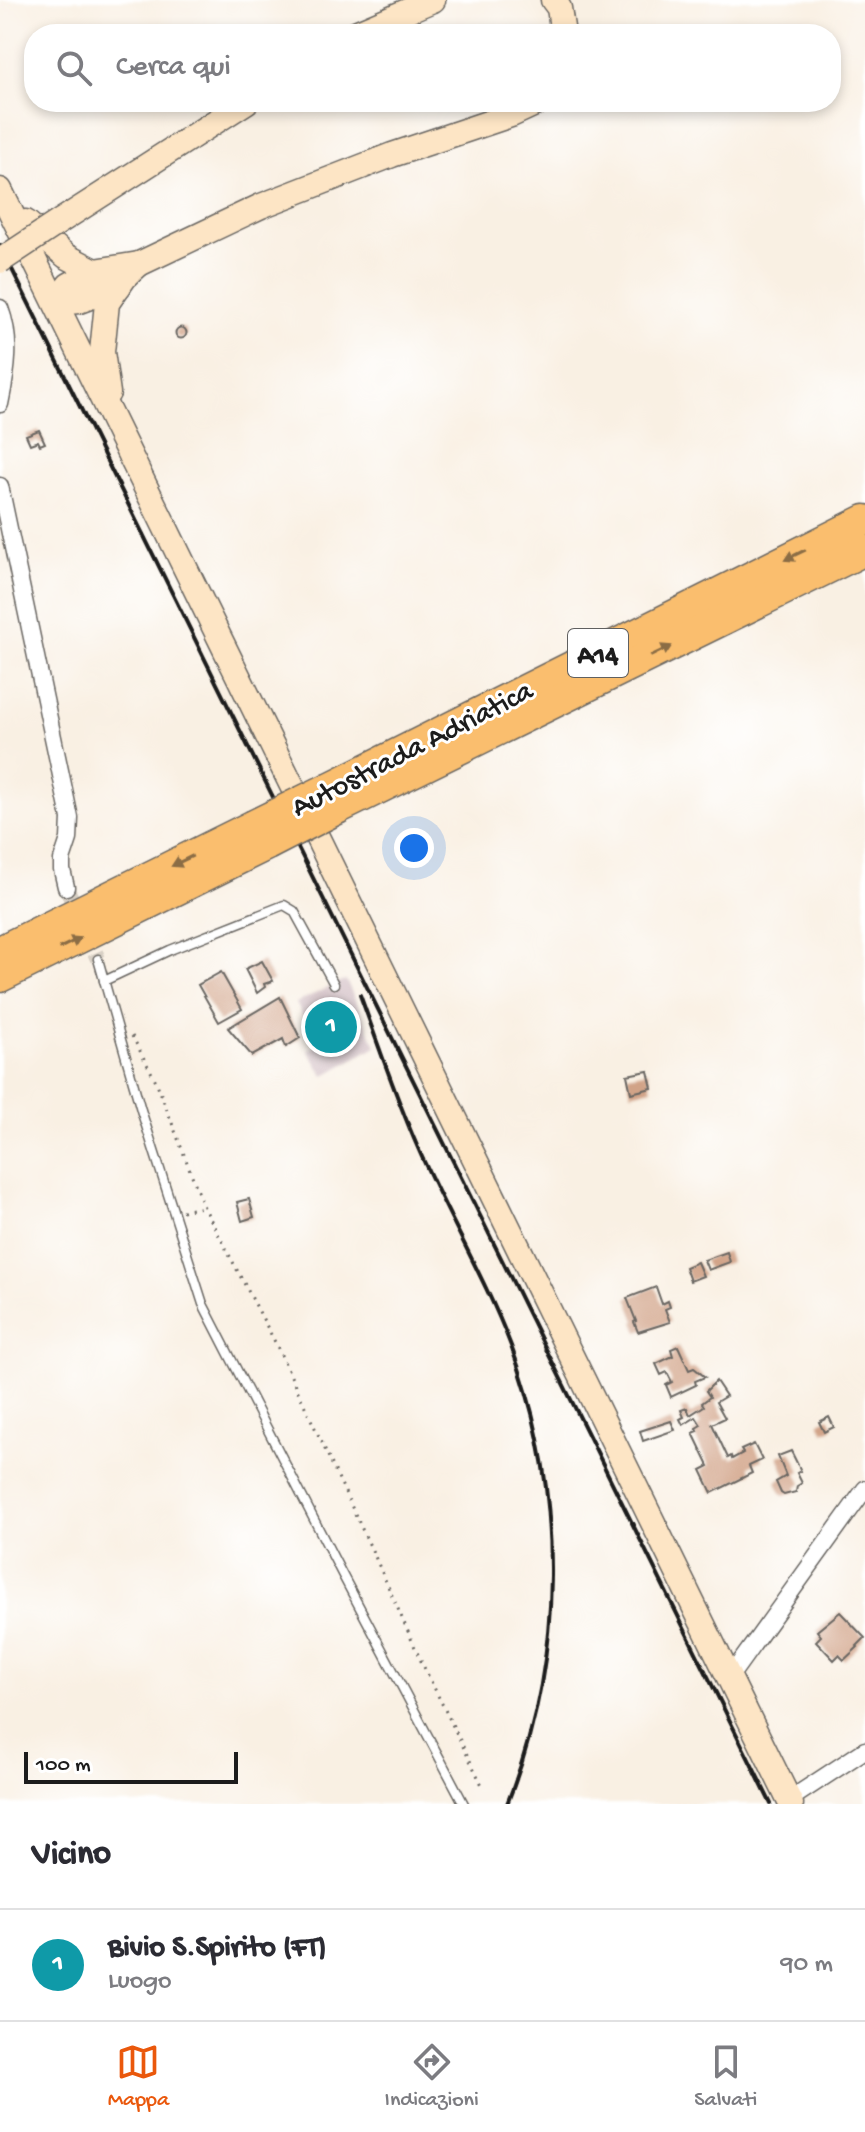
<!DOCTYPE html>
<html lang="it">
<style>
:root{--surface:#fff;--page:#f2f2f3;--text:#2b2b33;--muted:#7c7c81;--line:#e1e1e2;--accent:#ea580c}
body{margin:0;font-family:"Gochi Hand",sans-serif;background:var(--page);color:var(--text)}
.scale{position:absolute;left:24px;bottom:20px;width:214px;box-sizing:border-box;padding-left:8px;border:4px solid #1c1c1c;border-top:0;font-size:22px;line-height:28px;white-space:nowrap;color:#1c1c1c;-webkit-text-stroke:6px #fff;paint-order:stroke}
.you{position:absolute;left:414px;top:848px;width:28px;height:28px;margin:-20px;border:6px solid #fff;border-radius:50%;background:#1a73e8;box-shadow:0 0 0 12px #1a73e833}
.badge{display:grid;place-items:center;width:52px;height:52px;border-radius:50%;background:var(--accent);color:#fff;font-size:26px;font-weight:700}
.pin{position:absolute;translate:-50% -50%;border:4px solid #fff;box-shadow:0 2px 8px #0006}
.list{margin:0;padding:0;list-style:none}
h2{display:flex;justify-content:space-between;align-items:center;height:104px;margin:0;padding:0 32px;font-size:34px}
h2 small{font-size:26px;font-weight:400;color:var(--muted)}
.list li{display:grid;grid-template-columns:52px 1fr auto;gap:24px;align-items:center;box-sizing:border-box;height:112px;padding:0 32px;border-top:2px solid var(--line)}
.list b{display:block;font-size:30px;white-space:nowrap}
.list p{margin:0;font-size:26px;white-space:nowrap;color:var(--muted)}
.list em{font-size:26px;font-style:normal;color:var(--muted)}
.icon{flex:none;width:44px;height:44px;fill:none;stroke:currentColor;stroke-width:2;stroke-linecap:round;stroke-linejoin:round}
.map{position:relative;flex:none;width:865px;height:1804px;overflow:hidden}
.search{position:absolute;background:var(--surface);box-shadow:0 4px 12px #0003;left:24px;right:24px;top:24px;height:88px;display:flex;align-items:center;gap:20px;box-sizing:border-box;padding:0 28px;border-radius:32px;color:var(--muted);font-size:30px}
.sheet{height:216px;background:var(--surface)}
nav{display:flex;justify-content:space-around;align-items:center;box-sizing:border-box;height:112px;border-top:2px solid var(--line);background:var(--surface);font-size:22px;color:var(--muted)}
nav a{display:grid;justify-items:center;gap:4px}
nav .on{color:var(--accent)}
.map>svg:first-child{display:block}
</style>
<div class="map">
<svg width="865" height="1804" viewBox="0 0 865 1804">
<rect width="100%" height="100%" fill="#fff"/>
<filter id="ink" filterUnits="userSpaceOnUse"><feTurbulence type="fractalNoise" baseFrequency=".0125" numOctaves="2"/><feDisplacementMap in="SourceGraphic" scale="16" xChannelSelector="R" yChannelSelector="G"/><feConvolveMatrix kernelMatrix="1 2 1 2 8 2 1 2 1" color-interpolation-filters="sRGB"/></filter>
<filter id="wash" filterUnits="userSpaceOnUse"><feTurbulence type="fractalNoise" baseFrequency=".006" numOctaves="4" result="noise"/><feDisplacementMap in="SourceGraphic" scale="32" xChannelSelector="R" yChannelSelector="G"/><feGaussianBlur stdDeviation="1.8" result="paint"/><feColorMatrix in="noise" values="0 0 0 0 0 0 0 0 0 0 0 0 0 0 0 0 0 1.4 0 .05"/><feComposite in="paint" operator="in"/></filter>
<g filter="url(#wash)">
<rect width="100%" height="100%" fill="#f9f0e3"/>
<polygon fill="#d2bec3" points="346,980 376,1046 324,1076 308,1050 317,1046 296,1003 339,982"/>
<g id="blocks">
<g fill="#d1a387">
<circle cx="181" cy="333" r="5.5"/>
<polygon points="39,430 45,443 40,445 38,441 30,444 26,435"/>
<polygon points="262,961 273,981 264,984 265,987 257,993 245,969"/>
<polygon points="221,972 242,1009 219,1022 198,985"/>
<polygon points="280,997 300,1038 286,1047 283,1039 252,1056 228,1028"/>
<polygon points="333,1007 349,1037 330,1047 314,1017"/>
<polygon points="648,1071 652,1088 631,1093 627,1075"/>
<polygon points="249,1199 254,1217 242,1221 237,1202"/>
<polygon points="727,1252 730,1262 708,1270 704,1260"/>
<polygon points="697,1262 703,1276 690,1281 685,1267"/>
<polygon points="656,1287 662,1304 668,1301 670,1307 665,1309 670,1322 638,1332 634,1322 636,1321 627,1298"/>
<polygon points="678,1346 689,1370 694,1368 705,1377 695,1381 696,1385 671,1397 666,1385 672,1382 667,1372 661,1375 656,1364 673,1356 671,1349"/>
<polygon points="716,1381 726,1396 716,1402 725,1418 712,1424 728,1458 731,1456 732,1459 743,1453 741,1450 754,1444 762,1460 749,1466 752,1473 712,1493 701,1470 709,1466 693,1433 698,1431 696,1428 701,1425 696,1417 683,1425 680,1419 684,1417 681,1410 687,1408 690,1415 704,1406 702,1403 710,1397 706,1391"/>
<polygon points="829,1417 834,1427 824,1432 819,1422"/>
<polygon points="671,1421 675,1430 643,1441 640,1431"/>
<polygon points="791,1451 801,1471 797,1473 802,1483 797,1486 796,1492 784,1495 781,1493 776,1482 786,1476 778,1456"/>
<polygon points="840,1612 865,1638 857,1646 858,1647 844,1660 839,1655 834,1660 816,1641 821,1636 817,1631"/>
</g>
</g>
</g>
<g filter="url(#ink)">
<use href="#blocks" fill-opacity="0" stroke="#696662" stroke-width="2"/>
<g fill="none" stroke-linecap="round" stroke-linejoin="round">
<polyline stroke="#d8d0c5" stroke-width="16" stroke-dasharray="16 8" stroke-linecap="butt" points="66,887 98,959"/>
<g stroke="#696662" stroke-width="11">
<g id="service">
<polyline points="98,959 141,1110 203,1304 342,1574 464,1804"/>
<polyline points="104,981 170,950 284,905 294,911 334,984"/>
</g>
</g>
<g stroke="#696662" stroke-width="19">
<g id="minor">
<path d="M0,308C12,340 7,371 0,404"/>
<polyline points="0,486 70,818 69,839 62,860 62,870 66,887"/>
<polyline points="729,1678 865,1489"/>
<polyline points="789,1800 865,1750"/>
</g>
</g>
<g stroke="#696662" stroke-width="27">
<g id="secondary">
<polyline points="553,0 559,8 563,34"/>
<polyline points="353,34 433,0"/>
<polyline points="0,190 791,1804"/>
<polyline points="26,222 66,256 95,271"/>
<polyline points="59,222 246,102"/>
<polyline points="56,303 69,285 95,271 139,264 261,206 392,155 511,115 539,102"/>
<polyline points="56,303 79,301 119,286"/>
<polyline points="108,393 102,352 107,303 125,277 139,264"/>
</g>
</g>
<g stroke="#696662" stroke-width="33">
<g id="motorway">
<polyline points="331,787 865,520"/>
<polyline points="339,808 865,550"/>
<polyline points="0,951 252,826"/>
<polyline points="0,977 267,845"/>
</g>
</g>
<g stroke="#696662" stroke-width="3" stroke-dasharray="2 6" stroke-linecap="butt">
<polyline points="132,1036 156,1081 204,1207 275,1342 376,1559 421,1661 482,1785"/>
<polyline points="182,1211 202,1207"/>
</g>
<use href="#service" stroke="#fff" stroke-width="8"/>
<use href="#minor" stroke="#fff" stroke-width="16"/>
<use href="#secondary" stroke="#fde5c5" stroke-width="24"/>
<use href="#motorway" stroke="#fabe6e" stroke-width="30"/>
<g stroke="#1c1c1c" stroke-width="4">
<polyline points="0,245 771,1804"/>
<path d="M360,995C379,1046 396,1098 418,1148C447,1215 485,1278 511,1346C566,1492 564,1660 507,1804"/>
</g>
<g stroke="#696662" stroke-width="27" stroke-linecap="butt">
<polyline id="secondary-bridge" points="0,261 59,222"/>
</g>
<g stroke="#696662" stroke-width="33" stroke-linecap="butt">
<g id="motorway-bridge">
<polyline points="252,826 331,787"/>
<polyline points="267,845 339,808"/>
</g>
</g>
<use href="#secondary-bridge" stroke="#fde5c5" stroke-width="24"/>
<use href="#motorway-bridge" stroke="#fabe6e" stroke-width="30"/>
</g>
<defs><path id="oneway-solid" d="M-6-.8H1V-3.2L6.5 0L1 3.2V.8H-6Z" transform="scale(2)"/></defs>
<g fill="#8b6d45">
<use href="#oneway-solid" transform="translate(795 555) rotate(154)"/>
<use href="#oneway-solid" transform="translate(661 651) rotate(-26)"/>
<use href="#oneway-solid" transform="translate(182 861) rotate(154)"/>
<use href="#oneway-solid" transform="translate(70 943) rotate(-26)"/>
</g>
</g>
<g text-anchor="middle" stroke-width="6" stroke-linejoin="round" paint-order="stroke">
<rect fill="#fff" stroke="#606060" stroke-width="2" x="568" y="629" width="60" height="48" rx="6"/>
<g font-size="28" font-weight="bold" fill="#1c1c1c">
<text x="598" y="663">A14</text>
</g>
<g font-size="30" fill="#1c1c1c" stroke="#fff">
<text transform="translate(411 747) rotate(-27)" y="10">Autostrada Adriatica</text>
</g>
</g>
</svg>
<div class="scale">100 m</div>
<div class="you"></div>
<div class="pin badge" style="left:331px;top:1027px;background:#0f9aa8">1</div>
<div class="search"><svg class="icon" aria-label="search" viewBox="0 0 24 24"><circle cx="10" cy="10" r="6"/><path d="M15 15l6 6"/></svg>Cerca qui</div>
</div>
<section class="sheet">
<h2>Vicino<small></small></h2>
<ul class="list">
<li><span class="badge" style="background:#0f9aa8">1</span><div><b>Bivio S.Spirito (FT)</b><p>Luogo</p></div><em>90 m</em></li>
</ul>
</section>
<nav>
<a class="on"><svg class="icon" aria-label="map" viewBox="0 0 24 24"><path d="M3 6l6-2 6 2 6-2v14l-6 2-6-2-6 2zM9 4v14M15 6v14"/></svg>Mappa</a>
<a><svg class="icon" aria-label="directions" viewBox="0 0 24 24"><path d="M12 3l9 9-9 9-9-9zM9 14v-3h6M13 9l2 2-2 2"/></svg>Indicazioni</a>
<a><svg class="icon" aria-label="saved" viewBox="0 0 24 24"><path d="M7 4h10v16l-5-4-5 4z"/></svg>Salvati</a>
</nav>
